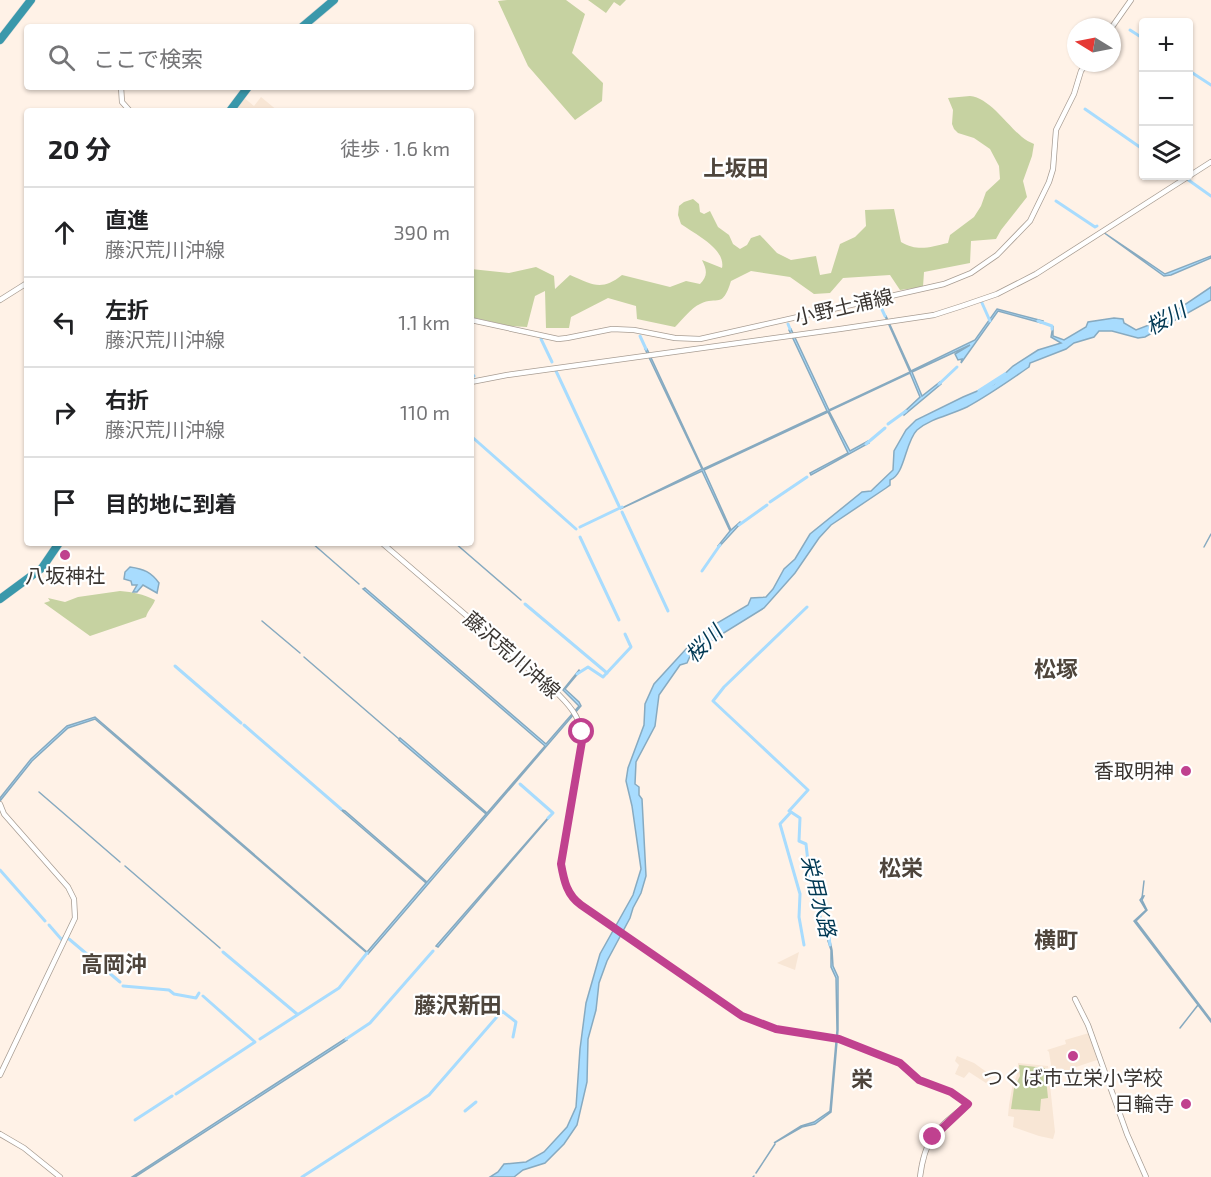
<!DOCTYPE html>
<html lang="ja">
<meta charset="utf-8">
<style>
:root{--surface:#fff;--page:#f2f2f2;--text:#202124;--muted:#757577;--line:#e0e0e0}
body{margin:0;font-family:"Exo 2","Noto Sans JP",sans-serif;background:var(--page);color:var(--text)}
.controls{position:absolute;right:18px;top:18px;display:grid;overflow:hidden;border-radius:6px;box-shadow:0 2px 4px #0004}
.controls button{width:54px;height:54px;display:grid;place-items:center;padding:0;border:0;border-bottom:2px solid var(--line);background:var(--surface);color:var(--text);font:30px sans-serif}
.compass{position:absolute;left:1067px;top:18px;width:54px;height:54px;border-radius:50%;background:var(--surface);box-shadow:0 2px 4px #0004;rotate:280deg}
.stop{position:absolute;width:18px;height:18px;margin:-14px;border:4px solid #c0418f;border-radius:50%;background:#fff}
.stop.end{background:#c0418f;border-color:#fff;box-shadow:0 2px 6px #0008}
.list{margin:0;padding:0;list-style:none}
h2{display:flex;justify-content:space-between;align-items:center;height:78px;margin:0;padding:0 24px;font-size:26px}
h2 small{font-size:20px;font-weight:400;color:var(--muted)}
.list li{display:grid;grid-template-columns:39px 1fr auto;gap:18px;align-items:center;box-sizing:border-box;height:90px;padding:0 24px;border-top:2px solid var(--line)}
.list b{display:block;font-size:22px;white-space:nowrap}
.list p{margin:0;font-size:20px;white-space:nowrap;color:var(--muted)}
.list em{font-size:20px;font-style:normal;color:var(--muted)}
.icon{flex:none;width:33px;height:33px;fill:none;stroke:currentColor;stroke-width:2;stroke-linecap:round;stroke-linejoin:round}
.map{position:relative;flex:none;width:1211px;height:1177px;overflow:hidden}
.search{position:absolute;background:var(--surface);box-shadow:0 2px 4px #0004;left:24px;top:24px;width:450px;height:66px;display:flex;align-items:center;gap:15px;box-sizing:border-box;padding:0 21px;border-radius:6px;color:var(--muted);font-size:22px}
.panel{position:absolute;background:var(--surface);box-shadow:0 2px 4px #0004;left:24px;top:108px;width:450px;height:438px;border-radius:6px}
.map>svg:first-child{display:block}
</style>
<div class="map">
<svg width="1211" height="1177" viewBox="0 0 1211 1177">
<rect width="100%" height="100%" fill="#fff2e7"/>
<g fill="#f8e6d5">
<polygon points="243,97 254,106 261,97 278,111 234,111"/>
<polygon points="799,952 795,970 777,963"/>
<polygon points="1089,1033 1097,1060 1076,1067 1076,1072 1053,1077 1049,1052 1047,1050 1066,1044 1065,1040"/>
<polygon points="957,1056 974,1063 992,1076 986,1083 969,1072 964,1078 955,1074 959,1065 955,1061"/>
<polygon points="1018,1063 1048,1066 1055,1132 1053,1139 1039,1136 1013,1127 1014,1117 1008,1116 1009,1105 1012,1088 1018,1072"/>
</g>
<g fill="#c6d2a1">
<polygon points="507,0 566,0 585,14 572,53 603,83 602,101 575,120 528,66 498,1"/>
<polygon points="588,0 626,0 620,6 614,2 606,13"/>
<path d="M970,96C990,98 1007,125 1022,137C1025,140 1030,142 1034,144L1032,156L1023,181L1027,197L1001,230L996,239L971,241L970,263L924,272L923,287L900,290L890,275L843,278L830,293L814,294L790,277L751,271L731,281C722,310 718,295 700,304C691,308 682,320 675,327L637,319L636,306L608,298L571,317L569,328H546L545,291L535,296L527,327L510,326L471,317V269L509,273L536,267L554,276L555,289L570,275C592,284 601,292 622,275L670,287L686,281L700,284C708,276 707,270 702,260L722,268C726,249 695,234 681,224L678,215L679,206L684,202L693,199L699,204L700,212L704,214L710,211L718,227L729,235L733,244L740,249L747,245L751,238L760,235L777,253L791,260L816,256L820,275L831,273L840,244L855,237L866,226L865,210L894,209L901,242C918,252 930,247 948,243L950,235L974,217L981,206L986,192L1000,179L999,166L990,149L974,138L958,133L954,129L952,124L953,110L948,98Z"/>
<path d="M120,591C133,592 143,594 155,600C153,606 148,610 146,617L90,636L44,603L50,601L48,598L65,602L78,597Z"/>
<polygon points="1019,1065 1045,1068 1048,1098 1041,1099 1040,1111 1011,1109 1014,1088 1020,1076"/>
</g>
<g fill="#a8dcfe" stroke="#87aac0" stroke-width="1.5">
<polygon points="1103,232 1165,274 1211,256 1211,258 1171,275 1164,276"/>
<path d="M1211,287V300L1145,337L1138,338L1112,331H1099L1094,337L1074,343L1066,349L1030,363L1029,367C1009,381 989,395 967,407C951,415 931,418 917,430C905,442 905,475 890,480V485L886,488L831,525L819,538L795,573L764,608L696,650L691,654L687,663L680,665L659,695L655,726L636,762L635,784L639,787V795L642,799L646,876L641,893L633,908L630,918L607,961L599,983L596,1010L588,1039L587,1082L577,1125L564,1144L545,1163L523,1170L514,1177H490L498,1172L504,1164L526,1162L544,1152L567,1127L576,1107L580,1049L586,1003L600,954L633,895L641,869L632,806L626,781L628,768L644,725L645,704L654,684L686,649L712,626L748,605L751,598L766,597L773,589L784,569L795,559L810,534L862,492L871,491L893,470L894,451L906,430L916,420L963,397L994,384L1013,366L1038,350L1061,343L1051,337L1053,326V336L1064,340L1086,327L1088,322L1114,318L1123,319L1124,323L1136,330L1162,320Z"/>
<polygon points="997,309 1043,321 1042,323 998,311 961,363 962,359 958,360 955,354 970,345 912,372 922,396 940,382 941,384 904,415 903,413 920,397 910,373 829,411 850,451 868,441 869,443 811,475 810,473 848,453 828,412 704,470 731,530 740,522 741,523 719,547 718,546 730,531 702,471 620,509 702,469 645,349 647,349 703,469 827,411 789,330 791,329 829,410 910,372 885,316 886,316 911,371 975,340"/>
<path d="M130,567C144,569 151,572 159,583L157,593L143,585L137,592H133L137,585H132L131,581L124,579L125,572Z"/>
<polygon points="365,588 546,744 579,706 563,690 579,670 580,671 565,689 579,702 581,706 368,954 95,719 68,728 32,761 0,801 0,798 31,759 67,726 95,717 367,952 426,883 340,809 345,811 427,882 486,814 399,740 400,738 405,742 487,813 545,746 363,589"/>
<polygon points="553,813 438,947 436,946 547,819"/>
<polygon points="1143,896 1144,896 1142,900 1147,910 1136,921 1211,1020 1211,1022 1134,921 1146,910 1140,900"/>
<polygon points="828,941 830,941 832,950 833,966 838,977 838,1030 831,1112 815,1124 802,1127 774,1143 801,1126 814,1122 830,1111 837,1030 836,978 831,967 831,950"/>
<polygon points="346,1038 347,1040 135,1177 132,1177"/>
</g>
<g fill="none" stroke-linecap="round" stroke-linejoin="round">
<g stroke="#87aac0" stroke-width="1.5">
<polyline points="312,543 359,584"/>
<polyline points="455,543 521,600"/>
<polyline points="1204,547 1211,534"/>
<polyline points="262,621 300,653"/>
<polyline points="304,657 399,739"/>
<polyline points="39,792 120,862"/>
<polyline points="125,866 220,948"/>
<polyline points="1142,898 1144,881"/>
<polyline points="1180,1028 1198,1005"/>
<polyline points="756,1173 775,1144"/>
<polyline points="753,1177 754,1176"/>
</g>
<g stroke="#a8dcfe" stroke-width="3">
<polyline points="1130,30 1144,39"/>
<polyline points="1188,70 1211,85"/>
<polyline points="1085,109 1144,150"/>
<polyline points="1187,179 1211,196"/>
<polyline points="1056,201 1095,227 1097,226"/>
<polyline points="879,303 885,316"/>
<polyline points="982,303 990,321"/>
<polyline points="1038,321 1052,326 1052,329"/>
<polyline points="788,324 790,329"/>
<polyline points="640,336 646,349"/>
<polyline points="541,339 552,362"/>
<polyline points="556,371 619,506"/>
<polyline points="471,373 474,376"/>
<polyline points="939,384 957,367"/>
<polyline points="888,424 906,411"/>
<polyline points="471,436 576,529"/>
<polyline points="866,444 885,428"/>
<polyline points="770,502 807,477"/>
<polyline points="622,512 668,611"/>
<polyline points="739,525 767,505"/>
<polyline points="580,527 622,507"/>
<polyline points="580,537 619,620"/>
<polyline points="702,571 720,545"/>
<polyline points="525,604 607,673"/>
<polyline points="175,666 241,723"/>
<polyline points="577,674 588,667 603,677 631,647 625,634"/>
<polyline points="244,725 341,809"/>
<polyline points="520,784 553,813 548,818"/>
<polyline points="789,811 808,790 713,701 724,687 807,607"/>
<polyline points="791,812 800,818 799,841 806,844 810,880 821,920 827,920 830,945"/>
<polyline points="791,812 780,824 800,894 799,917 804,945"/>
<polyline points="0,870 45,921"/>
<polyline points="49,925 62,940 65,936"/>
<polyline points="69,939 120,982"/>
<polyline points="223,952 297,1014"/>
<polyline points="123,986 169,990 174,994 196,998 199,993"/>
<polyline points="260,1039 339,988 367,953"/>
<polyline points="346,1039 370,1023 433,951"/>
<polyline points="176,1094 255,1042 203,996"/>
<polyline points="465,1111 476,1102"/>
<polyline points="135,1120 172,1096"/>
<polyline points="302,1177 429,1095 502,1011 516,1022 513,1037"/>
</g>
<polyline stroke="#a8dcfe" stroke-width="5" points="980,391 1005,375"/>
<g stroke="#a89d93" stroke-width="6">
<g id="secondary">
<polyline points="1112,27 1131,0"/>
<polyline points="121,87 122,102 130,111"/>
<polyline points="0,300 27,283"/>
<polyline points="471,320 558,339 567,338 612,329 634,330 675,338 700,339 944,284 971,273 997,255 1030,221 1049,182 1053,169 1056,130 1074,94 1081,71 1087,63"/>
<polyline points="471,382 507,375 840,329 934,315 962,306 997,294 1036,274 1211,162"/>
<path d="M382,543L559,695C573,709 582,721 582,741L561,864C564,881 567,894 581,905L742,1016L776,1029L839,1039L900,1063L919,1080L951,1092L968,1104C937,1129 925,1136 920,1177"/>
<polyline points="0,804 4,814 68,887 74,899 75,918 0,1075"/>
<polyline points="1075,999 1088,1025 1127,1134 1146,1177"/>
<polyline points="0,1134 24,1148 60,1177"/>
</g>
</g>
<g stroke="#d8d7d6" stroke-width="9">
<g id="highway">
<polyline points="302,27 334,0"/>
<polyline points="0,40 31,0"/>
<polyline points="230,111 248,87"/>
<polyline points="0,599 42,568 59,543"/>
</g>
</g>
<use href="#secondary" stroke="#fff" stroke-width="4.5"/>
<use href="#highway" stroke="#3a98ab" stroke-width="8"/>
</g>
<g fill="none" stroke-linecap="round" stroke-linejoin="round">
<path stroke="#c0418f" stroke-width="8" d="M582,732V741L561,864C564,881 567,895 581,905L742,1016L776,1029L839,1039L900,1063L919,1080L951,1092L968,1104L933,1137"/>
</g>
<g fill="#c0418f" stroke="#fff" stroke-width="2">
<circle cx="65" cy="555" r="6"/>
<circle cx="1186" cy="771" r="6"/>
<circle cx="1073" cy="1056" r="6"/>
<circle cx="1186" cy="1104" r="6"/>
</g>
<g text-anchor="middle" stroke-width="4.5" stroke-linejoin="round" paint-order="stroke">
<g font-size="20" fill="#3a3531" stroke="#fff">
<text transform="translate(844 307) rotate(-13)" y="7">小野土浦線</text>
<text transform="translate(512 655) rotate(41)" y="7">藤沢荒川沖線</text>
</g>
<g font-size="20" fill="#3a3531" stroke="#fff">
<text x="65" y="583">八坂神社</text>
<text x="1174" y="778" text-anchor="end">香取明神</text>
<text x="1073" y="1085">つくば市立栄小学校</text>
<text x="1174" y="1111" text-anchor="end">日輪寺</text>
</g>
<g font-size="21" font-style="italic" fill="#003853" stroke="#fff">
<text transform="translate(1166 319) rotate(-29)" y="7">桜川</text>
<text transform="translate(704 644) rotate(-45)" y="7">桜川</text>
<text transform="translate(818 896) rotate(76)" y="7">栄用水路</text>
</g>
<g font-size="22" font-weight="bold" fill="#4e453c" stroke="#fff">
<text x="736" y="176">上坂田</text>
<text x="1056" y="677">松塚</text>
<text x="901" y="876">松栄</text>
<text x="1056" y="948">横町</text>
<text x="114" y="972">高岡沖</text>
<text x="458" y="1013">藤沢新田</text>
<text x="862" y="1087">栄</text>
</g>
</g>
</svg>
<div class="controls">
<button>+</button>
<button>−</button>
<button><svg class="icon" aria-label="layers" viewBox="0 0 24 24"><path d="M12 4l9 5-9 5-9-5zM3 14l9 5 9-5"/></svg></button>
</div>
<svg class="compass" viewBox="-18 -18 36 36"><path d="M0-13l5 13h-10z" fill="#e53935"/><path d="M0 13l5-13h-10z" fill="#757577"/></svg>
<div class="stop" style="left:582px;top:732px"></div>
<div class="stop end" style="left:933px;top:1137px"></div>
<div class="search"><svg class="icon" aria-label="search" viewBox="0 0 24 24"><circle cx="10" cy="10" r="6"/><path d="M15 15l6 6"/></svg>ここで検索</div>
<section class="panel">
<h2>20 分<small>徒歩 · 1.6 km</small></h2>
<ul class="list">
<li><svg class="icon" aria-label="ahead" viewBox="0 0 24 24"><path d="M12 20V5M6 11l6-6 6 6"/></svg><div><b>直進</b><p>藤沢荒川沖線</p></div><em>390 m</em></li>
<li><svg class="icon" aria-label="left" viewBox="0 0 24 24"><path d="M17 20v-9H6M10 6l-5 5 5 5"/></svg><div><b>左折</b><p>藤沢荒川沖線</p></div><em>1.1 km</em></li>
<li><svg class="icon" aria-label="right" viewBox="0 0 24 24"><path d="M7 20v-9h11M14 6l5 5-5 5"/></svg><div><b>右折</b><p>藤沢荒川沖線</p></div><em>110 m</em></li>
<li><svg class="icon" aria-label="arrive" viewBox="0 0 24 24"><path d="M6 21V4h12l-3 4 3 4H6"/></svg><div><b>目的地に到着</b></div></li>
</ul>
</section>
</div>
